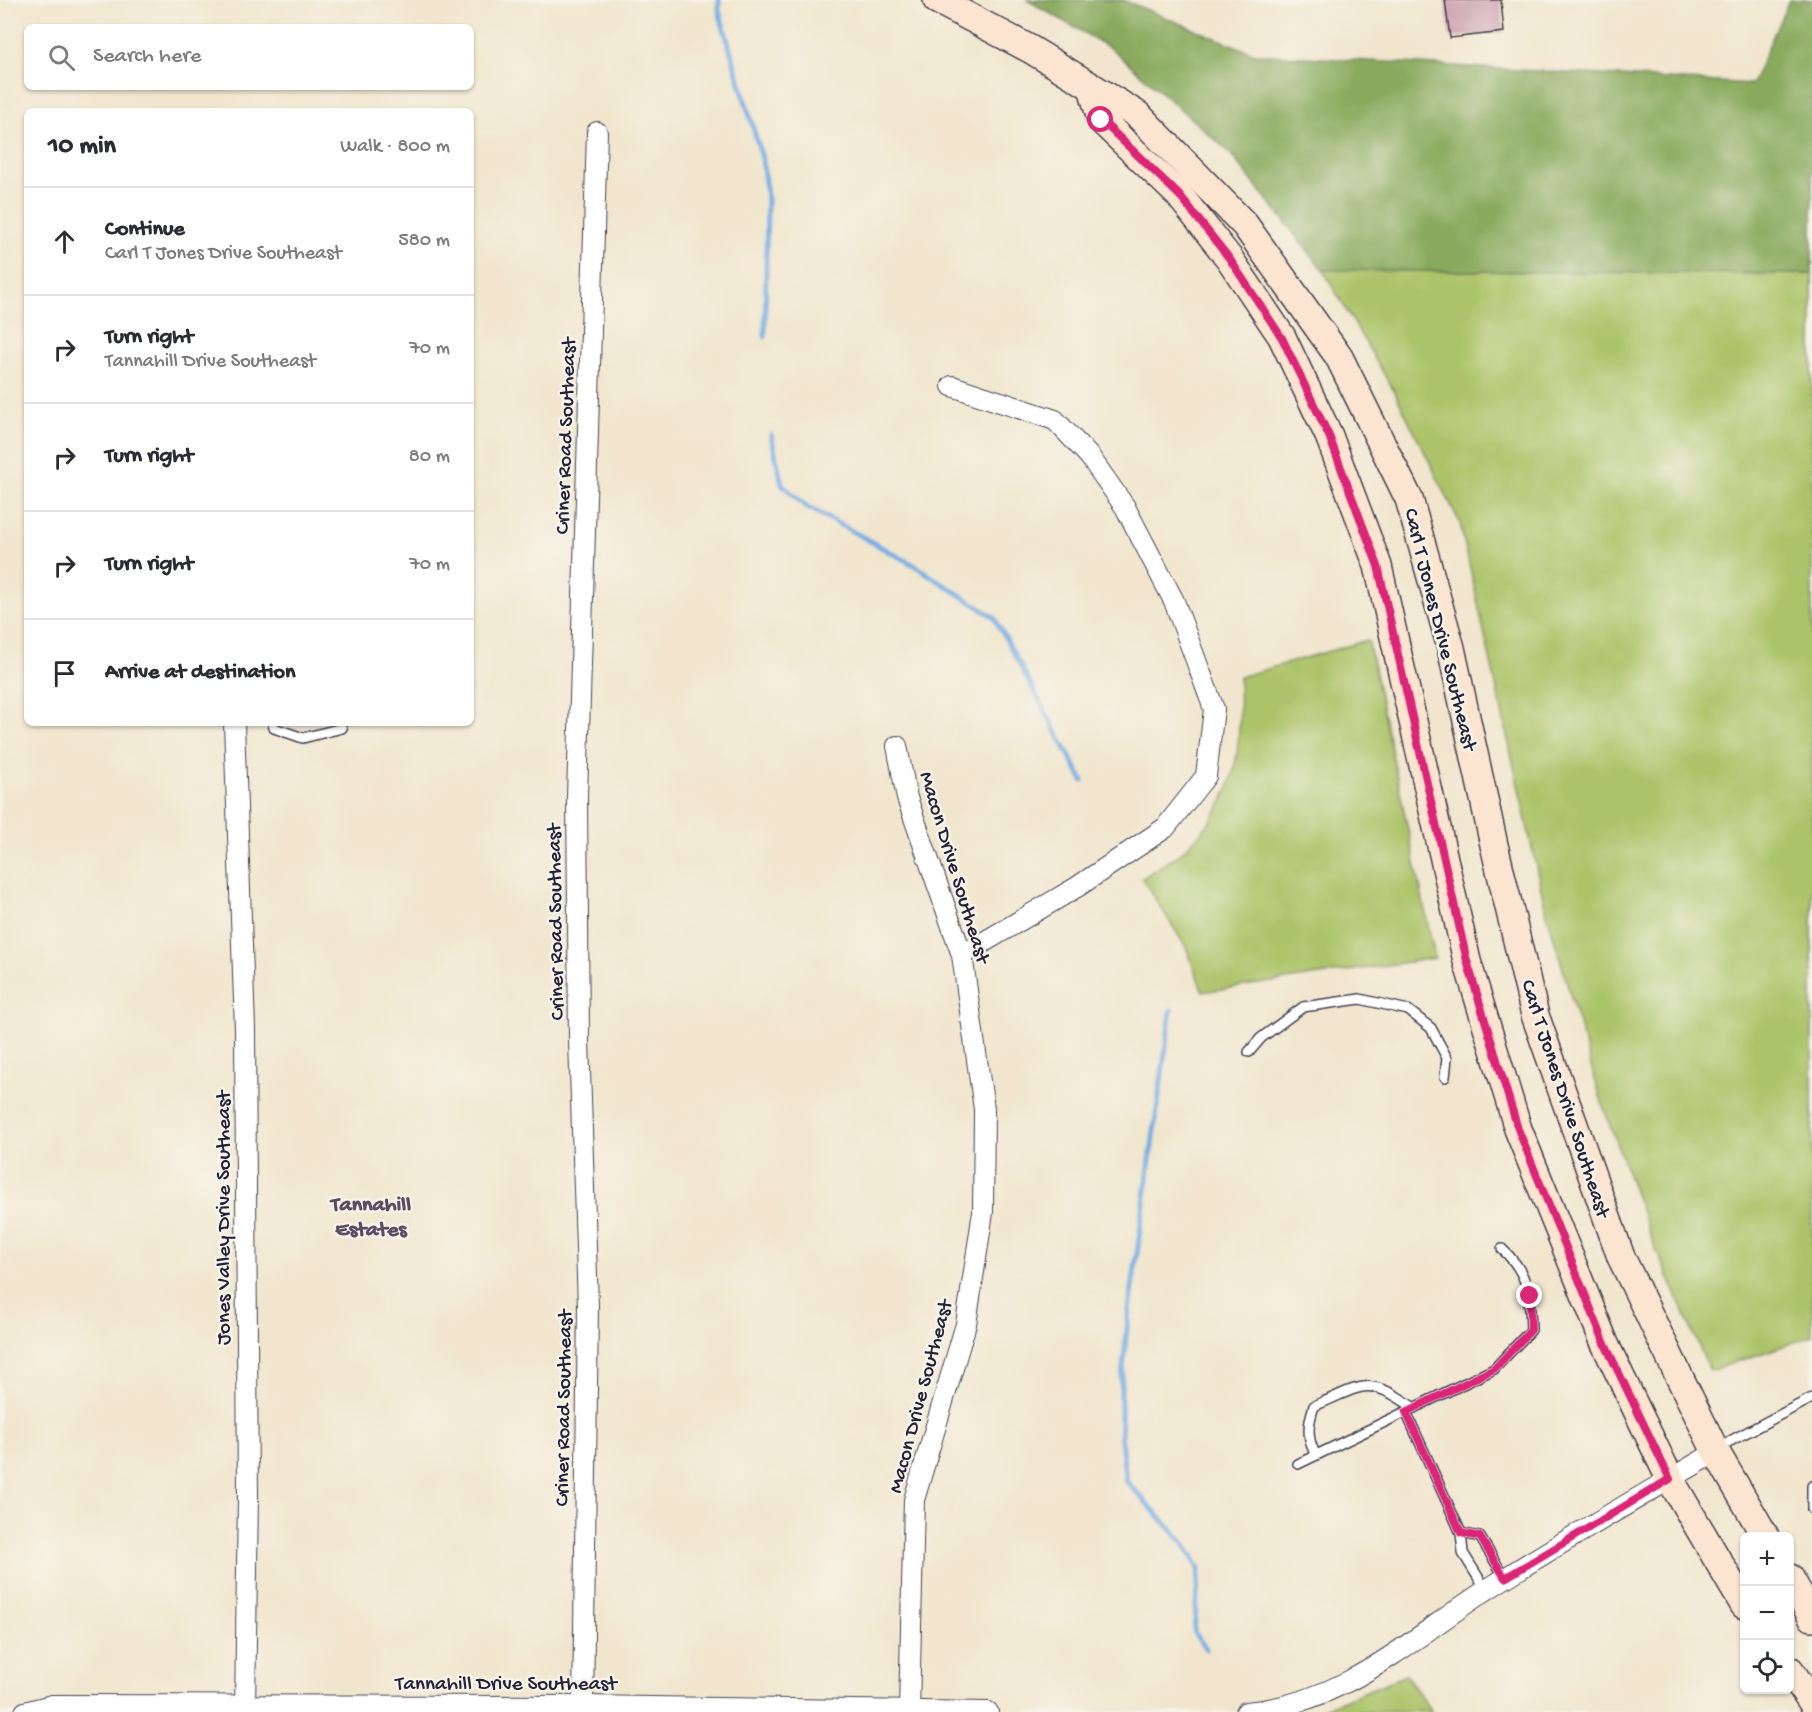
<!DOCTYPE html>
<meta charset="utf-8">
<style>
:root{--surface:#fff;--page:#f7f7f7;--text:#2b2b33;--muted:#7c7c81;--line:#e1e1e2}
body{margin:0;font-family:"Gochi Hand",sans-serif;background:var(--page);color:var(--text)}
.controls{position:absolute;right:18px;bottom:18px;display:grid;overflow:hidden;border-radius:9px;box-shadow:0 2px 4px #0004}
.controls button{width:54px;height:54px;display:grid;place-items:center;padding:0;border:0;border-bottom:2px solid var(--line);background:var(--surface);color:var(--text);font:30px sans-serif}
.stop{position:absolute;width:18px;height:18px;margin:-14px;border:4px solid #db2777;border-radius:50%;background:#fff}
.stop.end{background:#db2777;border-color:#fff;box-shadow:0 2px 6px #0008}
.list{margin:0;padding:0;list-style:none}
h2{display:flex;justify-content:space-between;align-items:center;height:78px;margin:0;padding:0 24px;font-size:26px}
h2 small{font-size:20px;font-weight:400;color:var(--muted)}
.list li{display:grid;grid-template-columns:39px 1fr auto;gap:18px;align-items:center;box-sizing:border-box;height:108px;padding:0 24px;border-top:2px solid var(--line)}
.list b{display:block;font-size:22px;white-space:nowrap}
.list p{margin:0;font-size:20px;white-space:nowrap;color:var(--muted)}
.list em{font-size:20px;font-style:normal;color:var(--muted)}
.icon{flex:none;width:33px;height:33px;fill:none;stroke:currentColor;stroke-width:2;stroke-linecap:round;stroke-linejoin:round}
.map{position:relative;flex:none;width:1812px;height:1712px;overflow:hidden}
.search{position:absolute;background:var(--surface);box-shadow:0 2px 4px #0004;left:24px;top:24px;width:450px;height:66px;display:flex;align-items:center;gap:15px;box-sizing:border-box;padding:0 21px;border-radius:9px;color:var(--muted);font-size:22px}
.panel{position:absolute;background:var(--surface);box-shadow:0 2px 4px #0004;left:24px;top:108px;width:450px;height:618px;border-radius:9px}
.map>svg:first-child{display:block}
</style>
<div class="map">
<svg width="1812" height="1712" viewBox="0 0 1812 1712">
<rect width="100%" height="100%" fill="#f7f3e8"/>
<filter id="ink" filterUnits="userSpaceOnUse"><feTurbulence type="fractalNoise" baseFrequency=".0167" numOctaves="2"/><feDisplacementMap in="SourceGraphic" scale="12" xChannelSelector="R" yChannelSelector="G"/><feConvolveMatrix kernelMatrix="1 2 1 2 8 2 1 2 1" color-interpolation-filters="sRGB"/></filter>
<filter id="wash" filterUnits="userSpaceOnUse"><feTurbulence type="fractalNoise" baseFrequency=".008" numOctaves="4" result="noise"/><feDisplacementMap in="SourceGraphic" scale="24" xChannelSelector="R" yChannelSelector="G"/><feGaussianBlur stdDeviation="1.35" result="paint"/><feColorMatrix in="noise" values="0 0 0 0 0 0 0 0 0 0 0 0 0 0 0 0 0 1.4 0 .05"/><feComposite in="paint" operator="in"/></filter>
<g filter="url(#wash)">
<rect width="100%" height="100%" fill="#f1e6cd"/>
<g fill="#acc469" stroke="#677352" stroke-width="1.5">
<polygon points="1323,270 1812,274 1812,1336 1710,1371 1652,1240 1602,1103 1546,911 1460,523 1394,391"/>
<path d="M1368,640L1435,958L1203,992L1186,947L1142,878C1157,868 1175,859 1188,846C1241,798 1241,744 1239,677Z"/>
<polygon points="1406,1675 1432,1712 1314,1712"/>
</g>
<polygon fill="#89aa5d" stroke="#56664c" stroke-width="1.5" points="1027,0 1123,0 1255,54 1752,84 1789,0 1812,0 1812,274 1323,270 1229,152 1112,49"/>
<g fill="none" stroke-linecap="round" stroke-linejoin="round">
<g stroke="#73ace2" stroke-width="5">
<polyline points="719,0 719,11 762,158 767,196 765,337"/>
<polyline points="771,435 782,484 804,505 914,565 994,617 1083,781"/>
<polyline points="1171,1010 1129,1310 1121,1388 1121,1439 1126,1481 1183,1542 1199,1568 1194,1633 1206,1649"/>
</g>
</g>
<g id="blocks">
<polygon fill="#c89aac" points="1445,0 1501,0 1504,32 1450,38"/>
</g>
</g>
<g filter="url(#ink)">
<use href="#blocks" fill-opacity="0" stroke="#413f51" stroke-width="1.5"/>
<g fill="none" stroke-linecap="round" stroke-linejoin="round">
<g stroke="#413f51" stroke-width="12">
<g id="service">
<polyline points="273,723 274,728 303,738 342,728"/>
<polyline points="1249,1052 1261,1038 1303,1007 1360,999 1408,1010 1431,1028 1447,1058 1445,1077"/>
<polyline points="1406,1412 1461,1533 1463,1553 1486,1590"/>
<polyline points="1718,1451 1732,1440 1812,1398"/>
<path d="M1316,1455C1306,1438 1308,1424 1314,1406C1363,1386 1367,1374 1414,1408"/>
<path d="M1298,1464L1494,1369L1531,1330C1530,1296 1529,1273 1502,1249"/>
<polyline points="1812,1486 1812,1509"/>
<polyline points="1461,1533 1480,1537 1505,1578"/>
</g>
</g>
<g stroke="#413f51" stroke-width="22">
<g id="minor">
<polyline points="952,386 1055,420 1090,457 1125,507 1174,601 1214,709 1206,776 1165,828 1077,887 962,955"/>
<polyline points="234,723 245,1029 248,1496 245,1712"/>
<polyline points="897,746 907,798 962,955 984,1109 983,1212 966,1324 914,1500 909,1712"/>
<polyline points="25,1712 52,1705 583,1706 988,1712"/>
<polyline points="583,1712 588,1306 579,1041 577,797 597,132"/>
<path d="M1246,1712C1347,1704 1413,1636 1494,1585C1566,1539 1642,1496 1716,1452"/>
</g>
</g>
<g stroke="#413f51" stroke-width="30">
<g id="secondary">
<polyline points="937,0 1030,49 1138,115 1245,225 1339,357 1409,499 1451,648 1494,845 1535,1015 1621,1257 1716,1452 1765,1536"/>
<polyline points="1092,87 1101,120 1179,195 1229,258 1282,337 1329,436 1378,566 1467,961 1518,1129 1605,1344 1670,1479 1744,1605"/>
<polyline points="1790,1578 1812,1617"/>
<polyline points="1790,1670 1812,1702"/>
</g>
</g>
<use href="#service" stroke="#fff" stroke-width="9"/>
<use href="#minor" stroke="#fff" stroke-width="20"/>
<use href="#secondary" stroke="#fce5d0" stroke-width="27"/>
</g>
</g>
<g fill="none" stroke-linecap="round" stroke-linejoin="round" filter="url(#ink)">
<polyline stroke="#db2777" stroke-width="8" points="1101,120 1179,195 1229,258 1282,338 1329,436 1378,566 1467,961 1518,1129 1605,1344 1670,1479 1505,1578 1480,1537 1461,1533 1406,1412 1494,1369 1531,1330 1530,1296"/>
</g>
<g text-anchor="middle" stroke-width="5" stroke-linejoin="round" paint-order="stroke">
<g font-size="21" fill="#22223b" stroke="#f7f3e8">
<text transform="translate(564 436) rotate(-88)" y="7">Criner Road Southeast</text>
<text transform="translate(1442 629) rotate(76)" y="7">Carl T Jones Drive Southeast</text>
<text transform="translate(956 867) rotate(73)" y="7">Macon Drive Southeast</text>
<text transform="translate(554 922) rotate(-91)" y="7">Criner Road Southeast</text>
<text transform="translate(1567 1098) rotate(72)" y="7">Carl T Jones Drive Southeast</text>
<text transform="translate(222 1218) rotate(-90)" y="7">Jones Valley Drive Southeast</text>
<text transform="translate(919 1396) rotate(-75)" y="7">Macon Drive Southeast</text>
<text transform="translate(562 1408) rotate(-89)" y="7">Criner Road Southeast</text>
<text x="506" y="1689">Tannahill Drive Southeast</text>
</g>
<g font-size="22" font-weight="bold" fill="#5c4c63" stroke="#f7f3e8">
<text x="371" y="1210">Tannahill<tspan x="371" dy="25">Estates</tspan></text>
</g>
</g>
</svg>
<div class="controls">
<button>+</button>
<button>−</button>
<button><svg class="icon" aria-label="locate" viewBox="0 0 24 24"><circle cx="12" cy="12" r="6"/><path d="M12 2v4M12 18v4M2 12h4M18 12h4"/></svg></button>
</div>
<div class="stop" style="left:1101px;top:120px"></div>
<div class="stop end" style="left:1530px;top:1296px"></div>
<div class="search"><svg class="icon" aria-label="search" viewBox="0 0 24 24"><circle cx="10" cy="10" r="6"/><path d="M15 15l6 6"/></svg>Search here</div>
<section class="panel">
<h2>10 min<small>Walk · 800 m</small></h2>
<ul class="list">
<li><svg class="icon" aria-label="ahead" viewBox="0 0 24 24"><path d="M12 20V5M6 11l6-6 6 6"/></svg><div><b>Continue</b><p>Carl T Jones Drive Southeast</p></div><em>580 m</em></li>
<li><svg class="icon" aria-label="right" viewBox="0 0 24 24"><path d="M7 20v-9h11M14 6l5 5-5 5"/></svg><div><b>Turn right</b><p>Tannahill Drive Southeast</p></div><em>70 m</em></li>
<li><svg class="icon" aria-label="right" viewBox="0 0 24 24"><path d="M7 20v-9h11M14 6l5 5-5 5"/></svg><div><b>Turn right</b></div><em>80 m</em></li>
<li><svg class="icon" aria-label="right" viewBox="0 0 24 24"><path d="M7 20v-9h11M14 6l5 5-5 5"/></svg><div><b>Turn right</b></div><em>70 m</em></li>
<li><svg class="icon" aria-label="arrive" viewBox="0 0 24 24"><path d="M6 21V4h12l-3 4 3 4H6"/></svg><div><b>Arrive at destination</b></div></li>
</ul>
</section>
</div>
